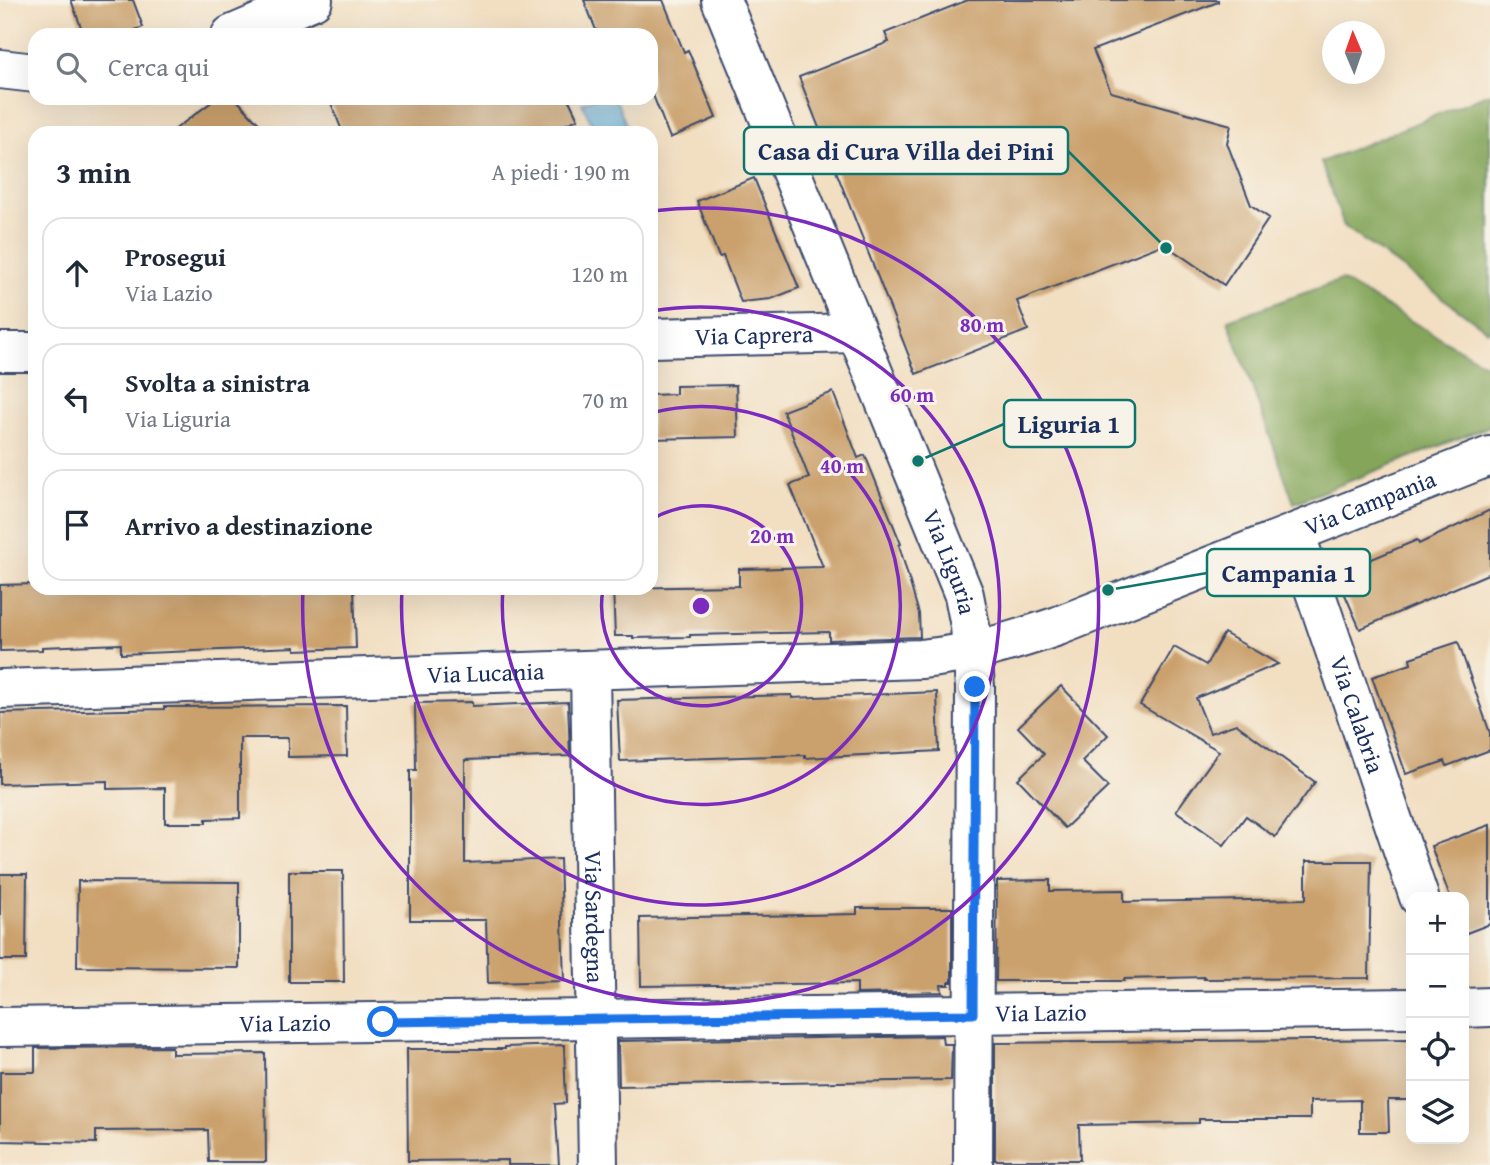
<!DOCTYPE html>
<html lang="it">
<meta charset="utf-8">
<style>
:root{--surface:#fff;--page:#f6f6f7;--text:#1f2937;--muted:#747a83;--line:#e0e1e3}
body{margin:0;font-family:"Gentium Book Plus",serif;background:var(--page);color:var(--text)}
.controls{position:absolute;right:21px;bottom:21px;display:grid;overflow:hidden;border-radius:14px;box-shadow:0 7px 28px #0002}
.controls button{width:63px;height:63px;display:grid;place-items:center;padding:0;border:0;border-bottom:2px solid var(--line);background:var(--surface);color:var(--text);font:35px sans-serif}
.compass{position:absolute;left:1322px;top:21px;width:63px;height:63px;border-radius:50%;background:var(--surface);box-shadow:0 7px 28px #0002;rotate:358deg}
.stop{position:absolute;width:21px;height:21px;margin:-16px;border:5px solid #1a73e8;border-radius:50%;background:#fff}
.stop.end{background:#1a73e8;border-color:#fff;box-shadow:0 2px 7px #0008}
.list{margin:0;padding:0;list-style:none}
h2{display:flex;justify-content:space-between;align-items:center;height:91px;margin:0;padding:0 28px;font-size:30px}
h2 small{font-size:23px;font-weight:400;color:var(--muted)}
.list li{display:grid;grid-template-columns:46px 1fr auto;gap:21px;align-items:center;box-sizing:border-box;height:112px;margin:0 14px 14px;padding:0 14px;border:2px solid var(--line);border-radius:21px}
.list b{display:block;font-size:26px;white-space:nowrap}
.list p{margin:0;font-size:23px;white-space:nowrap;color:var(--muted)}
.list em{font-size:23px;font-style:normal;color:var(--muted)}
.icon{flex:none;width:38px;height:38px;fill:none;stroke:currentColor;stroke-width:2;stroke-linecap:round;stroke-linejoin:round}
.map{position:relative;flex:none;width:1490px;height:1165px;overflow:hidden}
.search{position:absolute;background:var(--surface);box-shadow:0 7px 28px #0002;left:28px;top:28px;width:630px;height:77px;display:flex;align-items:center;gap:18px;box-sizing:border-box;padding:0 24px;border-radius:21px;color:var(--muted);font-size:26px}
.panel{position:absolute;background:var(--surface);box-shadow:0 7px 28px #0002;left:28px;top:126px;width:630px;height:469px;border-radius:21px}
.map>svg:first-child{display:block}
</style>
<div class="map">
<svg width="1490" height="1165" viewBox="0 0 1490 1165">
<rect width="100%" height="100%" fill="#f7f3e8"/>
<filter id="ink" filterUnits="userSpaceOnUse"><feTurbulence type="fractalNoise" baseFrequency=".0143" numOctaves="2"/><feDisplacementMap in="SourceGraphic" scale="14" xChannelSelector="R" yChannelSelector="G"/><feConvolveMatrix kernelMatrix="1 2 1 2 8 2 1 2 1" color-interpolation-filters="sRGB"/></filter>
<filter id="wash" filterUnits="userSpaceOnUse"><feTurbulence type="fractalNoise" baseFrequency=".00686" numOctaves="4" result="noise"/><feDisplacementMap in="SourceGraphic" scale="28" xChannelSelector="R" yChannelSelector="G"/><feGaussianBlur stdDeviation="1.57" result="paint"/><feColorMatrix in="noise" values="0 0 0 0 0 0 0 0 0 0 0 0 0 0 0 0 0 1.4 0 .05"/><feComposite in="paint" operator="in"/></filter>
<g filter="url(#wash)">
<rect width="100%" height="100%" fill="#f2dfc2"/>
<g fill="#84a55a" stroke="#506a5c" stroke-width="2">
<polygon points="1490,93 1490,330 1488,331 1344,226 1321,162"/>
<polygon points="1341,280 1485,364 1490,363 1490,426 1294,503 1228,320"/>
</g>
<polygon fill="#67b4e0" stroke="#41729f" stroke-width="2" points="593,98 615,98 630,133 596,133 582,103"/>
<g id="blocks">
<g fill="#caa06c">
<polygon points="71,0 133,0 143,27 123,35 84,35"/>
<polygon points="584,0 663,0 684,52 688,50 716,118 670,138 651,90 651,35 598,35"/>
<polygon points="968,0 1218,0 1218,2 1093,50 1111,92 1231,125 1227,143 1251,205 1269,218 1224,285 1164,244 1017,301 1028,330 916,374 799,77 889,42 885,33"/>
<polygon points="217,98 235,98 268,133 170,133"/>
<polygon points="329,98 568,98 578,119 547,133 343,133"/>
<polygon points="754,178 799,288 771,299 741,302 723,256 719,257 697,201"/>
<polygon points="736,385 738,437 651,439 651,395 676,394 676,386"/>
<polygon points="833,392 858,458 865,455 901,544 899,545 919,614 920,637 829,640 829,632 690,635 690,637 633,638 633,636 615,636 613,588 739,586 739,569 823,567 790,485 809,478 783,411"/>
<polygon points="1490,510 1490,573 1360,629 1336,574 1417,540 1419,544"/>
<polygon points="35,584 35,588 104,588 104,594 257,588 264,588 264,592 316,588 354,588 356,648 295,650 295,647 121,654 121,644 42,647 42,650 0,651 0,585"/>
<polygon points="1224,633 1278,664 1196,698 1210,733 1236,724 1315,782 1275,837 1246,816 1224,845 1176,811 1219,751 1140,705 1174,647 1206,665"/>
<polygon points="1458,642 1490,733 1490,750 1447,766 1445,761 1406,774 1372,677 1411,664 1410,658"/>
<polygon points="1061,686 1108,735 1082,761 1108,787 1065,828 1018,779 1044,754 1018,727"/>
<polygon points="937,692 939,751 805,758 805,755 620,761 617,700 792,695 792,698"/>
<polygon points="472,702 472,706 568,702 570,756 465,760 465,863 560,859 564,981 488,983 486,920 410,920 410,770 416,770 415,703"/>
<polygon points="346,706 347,756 288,757 288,738 240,738 240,818 206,819 206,823 165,823 165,788 107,789 107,781 0,784 0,713 164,709 164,707"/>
<polygon points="1490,825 1490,924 1464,934 1464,897 1450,897 1431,846"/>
<polygon points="1306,861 1371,861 1369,978 1204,979 1204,977 1124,979 1124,981 996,981 997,881 1050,880 1050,891 1124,890 1124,902 1306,899"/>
<polygon points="289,871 343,871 344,982 289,982"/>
<polygon points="0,874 27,874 26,960 0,960"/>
<polygon points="78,881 239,882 239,968 77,967"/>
<polygon points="857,908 952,908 952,982 949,982 949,985 941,985 942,992 857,994 857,983 641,986 640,918 857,914"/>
<polygon points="942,1036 943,1044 952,1044 951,1080 619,1086 618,1041"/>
<polygon points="1410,1039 1411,1100 1388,1100 1389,1132 1360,1132 1360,1100 1310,1101 1310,1119 1199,1119 1199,1123 1079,1125 1080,1160 995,1160 995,1043"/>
<polygon points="564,1045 566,1103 555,1104 559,1165 508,1165 508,1160 408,1161 407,1049 505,1049 505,1047"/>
<polygon points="172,1047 172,1054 265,1053 266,1162 209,1162 208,1130 96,1131 96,1143 0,1141 0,1072 35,1072 35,1048"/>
</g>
</g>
</g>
<g filter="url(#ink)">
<use href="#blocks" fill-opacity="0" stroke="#3b496d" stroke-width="2"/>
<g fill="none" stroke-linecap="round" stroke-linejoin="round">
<g stroke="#3b496d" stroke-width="42">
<g id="minor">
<path id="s1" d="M721,0L964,595L970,626L975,687L973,1165"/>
<polyline points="231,35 313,0"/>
<polyline points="0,69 35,73"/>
<path id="s2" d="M651,338L856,333"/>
<polyline points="0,352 35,352"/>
<path id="s3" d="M1295,533L1419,897"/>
<path id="s4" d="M590,670L598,1165"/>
<path id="s5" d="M0,689L921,659C971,654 1011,642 1058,626L1490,456"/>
<polyline points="1464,1008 1490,1007"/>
<path id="s6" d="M0,1027L1411,1008"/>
</g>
</g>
<use href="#minor" stroke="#fff" stroke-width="38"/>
</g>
</g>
<g fill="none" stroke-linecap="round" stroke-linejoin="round" filter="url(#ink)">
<polyline stroke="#1a73e8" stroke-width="9" points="383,1022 973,1014 975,687"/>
</g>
<g fill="none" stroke="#7b2cbf" stroke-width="3.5">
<path d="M652 519A100 100 0 1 1 603 589"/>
<path d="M651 413A199 199 0 1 1 503 589"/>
<path d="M652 311A299 299 0 1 1 402 590"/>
<path d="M652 211A398 398 0 1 1 303 589"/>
</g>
<g text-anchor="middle" stroke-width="6" stroke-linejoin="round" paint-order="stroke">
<g font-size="24" fill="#1b2f5e" stroke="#f7f3e8">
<text dy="8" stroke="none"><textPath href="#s2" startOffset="103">Via Caprera</textPath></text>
<text dy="8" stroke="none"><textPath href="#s5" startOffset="1398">Via Campania</textPath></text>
<text dy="8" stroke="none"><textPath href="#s1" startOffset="607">Via Liguria</textPath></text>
<text dy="8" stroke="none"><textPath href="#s5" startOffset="486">Via Lucania</textPath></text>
<text dy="8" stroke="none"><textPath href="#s3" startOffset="192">Via Calabria</textPath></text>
<text dy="8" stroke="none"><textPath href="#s4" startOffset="247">Via Sardegna</textPath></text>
<text dy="8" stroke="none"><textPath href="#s6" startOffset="1041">Via Lazio</textPath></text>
<text dy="8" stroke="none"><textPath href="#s6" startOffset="285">Via Lazio</textPath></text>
</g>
</g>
<circle cx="701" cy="606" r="10" fill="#7b2cbf" stroke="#f7f3e8" stroke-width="3.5"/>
<g font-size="21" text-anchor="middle" font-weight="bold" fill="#7b2cbf" stroke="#f7f3e8" stroke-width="6" stroke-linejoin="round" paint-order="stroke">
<text x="982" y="332">80 m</text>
<text x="912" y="402">60 m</text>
<text x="842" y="473">40 m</text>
<text x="772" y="543">20 m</text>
</g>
<path fill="none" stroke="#0f766e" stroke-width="2.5" d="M1166 248L1068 151M918 461L1004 424M1108 590L1207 573"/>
<g fill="#0f766e" stroke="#f7f3e8" stroke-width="2.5">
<circle cx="1166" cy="248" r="7"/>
<circle cx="918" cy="461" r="7"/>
<circle cx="1108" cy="590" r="7"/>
</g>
<g fill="#f7f3e8" stroke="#0f766e" stroke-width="2.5">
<rect x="744" y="127" width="324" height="47" rx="7"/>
<rect x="1004" y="400" width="131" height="47" rx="7"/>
<rect x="1207" y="549" width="163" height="47" rx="7"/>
</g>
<g font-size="26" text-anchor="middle" font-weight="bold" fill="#1b2f5e">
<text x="906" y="160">Casa di Cura Villa dei Pini</text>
<text x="1069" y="433">Liguria 1</text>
<text x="1289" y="582">Campania 1</text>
</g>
</svg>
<div class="controls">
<button>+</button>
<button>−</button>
<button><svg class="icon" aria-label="locate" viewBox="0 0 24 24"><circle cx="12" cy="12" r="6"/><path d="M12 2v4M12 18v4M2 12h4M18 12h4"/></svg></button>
<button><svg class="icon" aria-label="layers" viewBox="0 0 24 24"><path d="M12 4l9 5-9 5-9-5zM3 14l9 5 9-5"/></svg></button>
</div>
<svg class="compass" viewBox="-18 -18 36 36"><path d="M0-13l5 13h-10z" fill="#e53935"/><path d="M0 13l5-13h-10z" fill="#747a83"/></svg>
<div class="stop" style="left:383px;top:1022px"></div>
<div class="stop end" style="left:975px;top:687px"></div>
<div class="search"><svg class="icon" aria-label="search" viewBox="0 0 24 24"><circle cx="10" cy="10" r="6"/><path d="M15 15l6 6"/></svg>Cerca qui</div>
<section class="panel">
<h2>3 min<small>A piedi · 190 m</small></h2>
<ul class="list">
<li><svg class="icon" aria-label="ahead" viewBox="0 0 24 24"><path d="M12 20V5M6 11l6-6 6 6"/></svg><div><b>Prosegui</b><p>Via Lazio</p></div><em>120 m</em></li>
<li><svg class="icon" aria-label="left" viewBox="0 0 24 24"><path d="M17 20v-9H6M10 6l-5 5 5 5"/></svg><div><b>Svolta a sinistra</b><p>Via Liguria</p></div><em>70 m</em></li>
<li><svg class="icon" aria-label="arrive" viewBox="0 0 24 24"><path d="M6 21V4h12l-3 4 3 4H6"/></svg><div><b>Arrivo a destinazione</b></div></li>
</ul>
</section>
</div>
